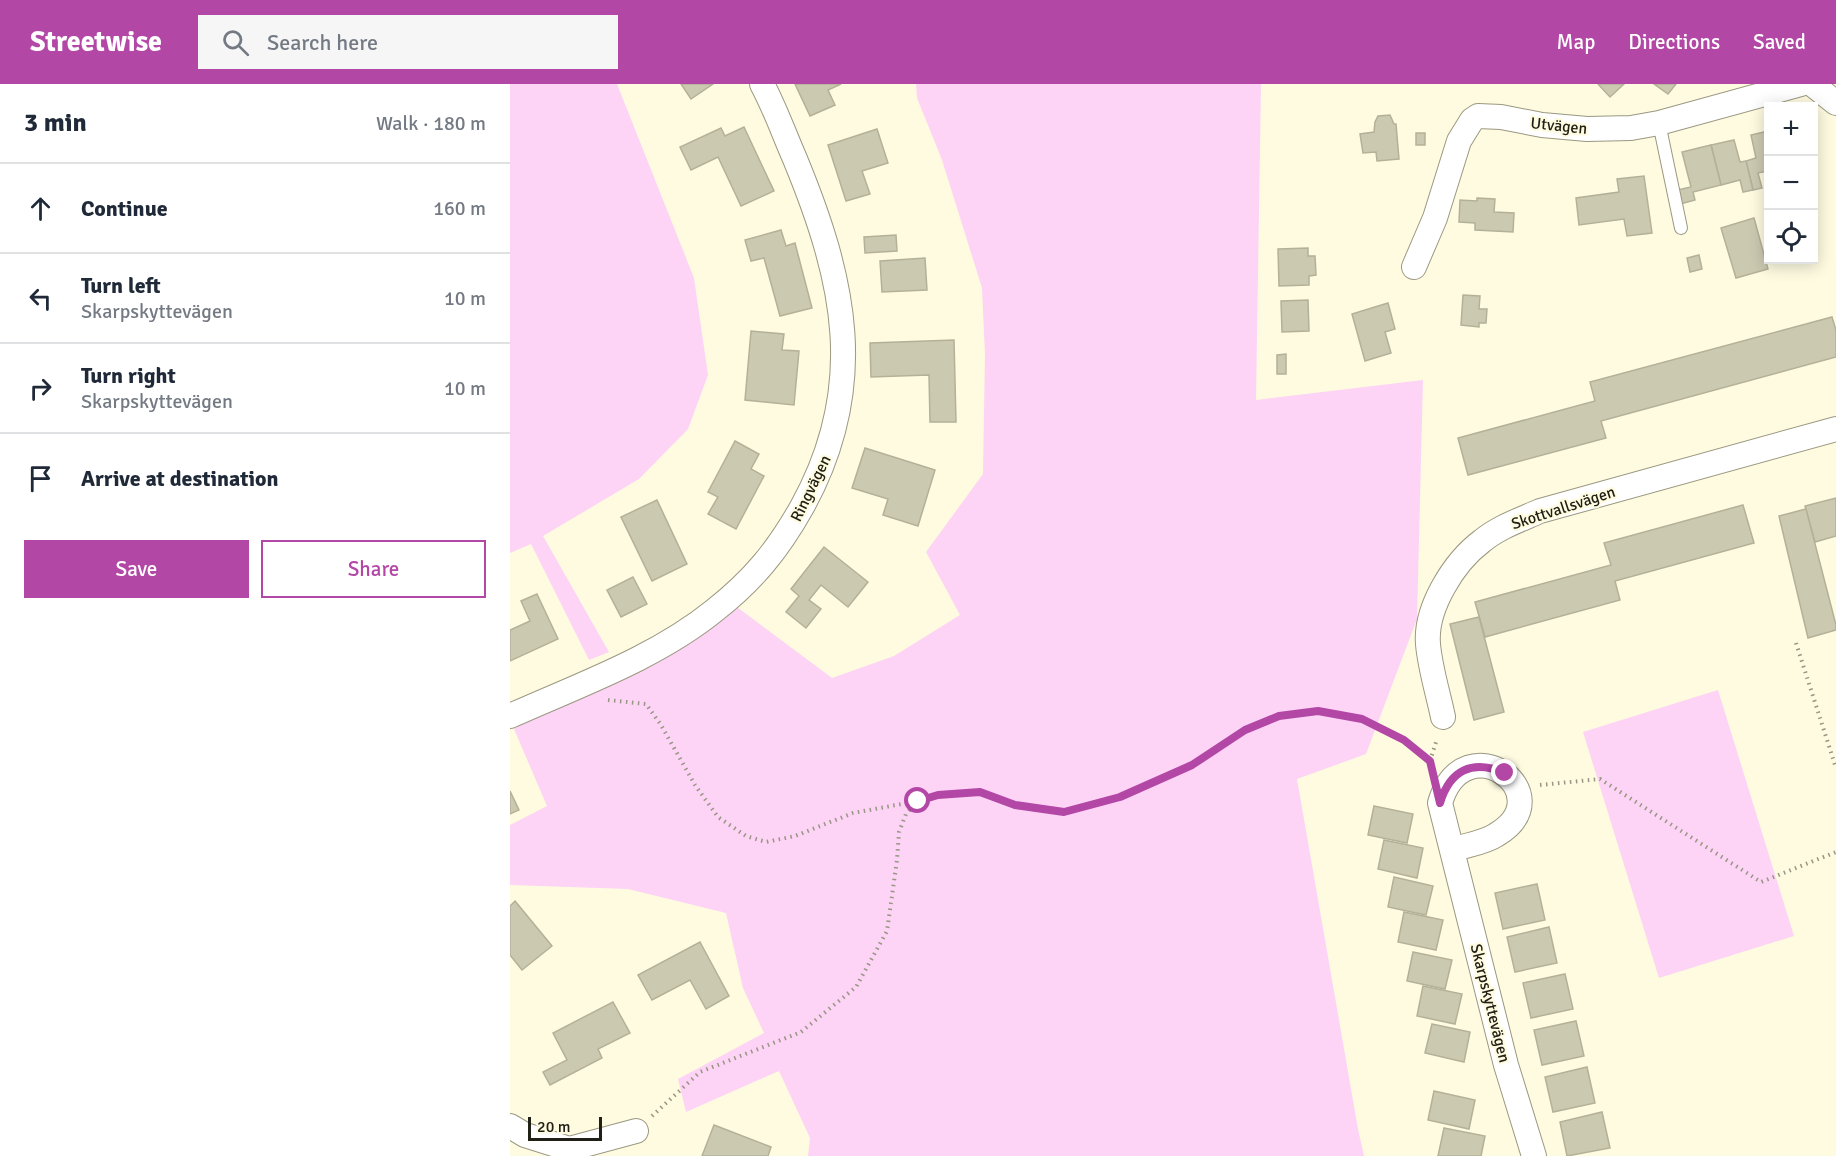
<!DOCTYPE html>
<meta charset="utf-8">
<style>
:root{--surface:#fff;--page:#f6f6f7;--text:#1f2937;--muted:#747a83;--line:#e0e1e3;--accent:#b347a6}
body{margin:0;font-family:Signika,sans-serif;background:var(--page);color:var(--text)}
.controls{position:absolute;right:18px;top:18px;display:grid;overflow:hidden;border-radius:0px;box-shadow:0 3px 15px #0003}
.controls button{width:54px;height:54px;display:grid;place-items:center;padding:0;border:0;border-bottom:2px solid var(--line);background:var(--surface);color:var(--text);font:30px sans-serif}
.scale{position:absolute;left:18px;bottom:15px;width:74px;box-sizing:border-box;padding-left:6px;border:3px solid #212017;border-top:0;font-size:16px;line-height:21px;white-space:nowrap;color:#212017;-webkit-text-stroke:4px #fefbe1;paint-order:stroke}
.stop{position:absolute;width:18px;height:18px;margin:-14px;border:4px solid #b347a6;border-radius:50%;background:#fff}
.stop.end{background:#b347a6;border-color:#fff;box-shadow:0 2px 6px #0008}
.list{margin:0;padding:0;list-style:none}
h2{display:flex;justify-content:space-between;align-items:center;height:78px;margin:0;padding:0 24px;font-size:26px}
h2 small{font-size:20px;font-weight:400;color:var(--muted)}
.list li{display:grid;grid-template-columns:39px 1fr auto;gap:18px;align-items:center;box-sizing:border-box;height:90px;padding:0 24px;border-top:2px solid var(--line)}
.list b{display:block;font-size:22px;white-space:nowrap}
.list p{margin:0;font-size:20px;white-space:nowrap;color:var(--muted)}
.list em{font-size:20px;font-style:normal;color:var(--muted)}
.actions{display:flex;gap:12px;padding:18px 24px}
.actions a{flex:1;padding:14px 0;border:2px solid var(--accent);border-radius:0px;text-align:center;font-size:21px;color:var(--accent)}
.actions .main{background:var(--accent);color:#fff}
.icon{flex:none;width:33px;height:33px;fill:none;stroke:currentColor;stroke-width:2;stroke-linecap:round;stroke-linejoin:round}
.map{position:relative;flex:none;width:1326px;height:1072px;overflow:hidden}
header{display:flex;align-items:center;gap:36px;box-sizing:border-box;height:84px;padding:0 30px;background:var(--accent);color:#fff}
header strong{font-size:28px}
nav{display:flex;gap:33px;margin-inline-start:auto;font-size:21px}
.search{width:420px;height:54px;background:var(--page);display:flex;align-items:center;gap:15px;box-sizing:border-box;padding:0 21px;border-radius:0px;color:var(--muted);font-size:22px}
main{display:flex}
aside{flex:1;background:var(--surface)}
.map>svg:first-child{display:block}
</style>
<header>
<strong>Streetwise</strong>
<div class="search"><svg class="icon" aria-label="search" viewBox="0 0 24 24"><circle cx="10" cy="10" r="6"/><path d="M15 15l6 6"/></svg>Search here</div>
<nav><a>Map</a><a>Directions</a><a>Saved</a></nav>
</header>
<main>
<aside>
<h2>3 min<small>Walk · 180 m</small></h2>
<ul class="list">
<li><svg class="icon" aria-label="ahead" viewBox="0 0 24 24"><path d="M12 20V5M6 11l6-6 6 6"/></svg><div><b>Continue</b></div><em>160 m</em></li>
<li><svg class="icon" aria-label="left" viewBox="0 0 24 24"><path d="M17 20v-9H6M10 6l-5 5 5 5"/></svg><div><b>Turn left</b><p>Skarpskyttevägen</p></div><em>10 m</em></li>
<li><svg class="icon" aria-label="right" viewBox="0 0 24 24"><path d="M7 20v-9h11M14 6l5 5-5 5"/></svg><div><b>Turn right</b><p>Skarpskyttevägen</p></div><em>10 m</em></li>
<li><svg class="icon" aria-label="arrive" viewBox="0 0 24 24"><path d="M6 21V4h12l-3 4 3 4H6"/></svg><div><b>Arrive at destination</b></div></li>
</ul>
<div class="actions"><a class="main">Save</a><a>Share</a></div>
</aside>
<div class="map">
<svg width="1326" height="1072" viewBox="0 0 1326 1072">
<rect width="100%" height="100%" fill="#fefbe1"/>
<g fill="#fdd4f5">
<polygon points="0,0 107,0 184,194 198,291 178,345 129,395 33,452 99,568 79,576 21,460 0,469"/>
<polygon points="406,0 751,0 746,316 913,296 907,535 856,670 787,695 848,1045 854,1072 298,1072 300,1054 269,987 176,1028 168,995 254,949 233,904 216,829 118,805 0,801 0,741 37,722 1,638 227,523 322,594 384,572 450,531 416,468 473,390 475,270 472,204 432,76 407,14"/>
<polygon points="1208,606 1284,852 1149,894 1073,648"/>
</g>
<g fill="#cbc9b0" stroke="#b4b199" stroke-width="1.5">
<polygon points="171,0 203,0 181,15"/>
<polygon points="285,0 331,0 318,6 325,21 300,32"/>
<polygon points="1088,0 1114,0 1100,13"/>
<polygon points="1144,0 1166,0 1158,10"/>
<polygon points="880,31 884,40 886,40 889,75 867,77 866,68 853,69 850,50 864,48 865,38 868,32"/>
<polygon points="234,43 264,107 231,122 208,73 181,86 170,63 211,44 215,52"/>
<polygon points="367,45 378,79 352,87 360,110 336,117 318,61"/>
<polygon points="1258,47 1258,87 1248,89 1252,104 1243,106 1236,77 1246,74 1241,51"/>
<rect x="906" y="49" width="9" height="12"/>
<polygon points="1224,56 1230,78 1236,77 1243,106 1233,108 1230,96 1211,101 1201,61"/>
<polygon points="1201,61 1211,101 1183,108 1185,116 1170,120 1167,106 1181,103 1172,68"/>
<polygon points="1134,92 1142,149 1117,152 1114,135 1069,141 1066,114 1109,108 1107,95"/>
<polygon points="967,114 985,115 984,128 1004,129 1003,148 965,146 965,139 949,138 950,116 967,117"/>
<polygon points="1244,134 1258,185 1226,194 1211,144"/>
<polygon points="271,146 276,162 285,159 302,224 270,232 254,174 241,177 235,156"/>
<polygon points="386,151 387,167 355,169 354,153"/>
<polygon points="798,164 798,172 805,172 806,191 799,192 799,201 769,202 768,165"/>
<polygon points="1189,171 1192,185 1180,188 1177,174"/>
<polygon points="415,174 417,206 372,208 370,177"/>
<polygon points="953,211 970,212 969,225 977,225 976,239 969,239 969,243 951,241"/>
<polygon points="798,216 799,247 772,248 771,217"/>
<polygon points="878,219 885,245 875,248 881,269 855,277 842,230"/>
<polygon points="1322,233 1326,246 1326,273 1091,337 1096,354 958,391 948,354 1085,317 1080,298"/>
<polygon points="241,247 274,250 272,266 289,267 284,321 235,316"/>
<polygon points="444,256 446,338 420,338 419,291 361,293 360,259"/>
<polygon points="776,270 776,290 767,290 767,271"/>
<polygon points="225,357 249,370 241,385 254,392 226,445 198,430 208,413 198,408"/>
<polygon points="355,364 425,386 408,442 373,431 378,415 342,404"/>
<polygon points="1326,414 1326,452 1305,458 1295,422"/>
<polygon points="147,416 177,480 142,497 111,433"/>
<polygon points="1233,421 1244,459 1105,497 1110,516 975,553 965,518 1101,481 1094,459"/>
<polygon points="1296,425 1326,541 1326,546 1298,554 1269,432"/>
<polygon points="314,463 358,498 338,523 311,501 299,516 311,525 296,544 276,528 289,512 281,505"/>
<polygon points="123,493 137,520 111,533 97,506"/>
<polygon points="27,510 48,555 0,577 0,546 20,537 11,517"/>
<polygon points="969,533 994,628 964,636 940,540"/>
<polygon points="0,707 9,726 0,730"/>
<polygon points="864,722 903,730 897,759 858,751"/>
<polygon points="874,756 913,764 907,794 868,785"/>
<polygon points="884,793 923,802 916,831 878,823"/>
<polygon points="1027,800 1035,836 993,845 985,809"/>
<polygon points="5,817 42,862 12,886 0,871 0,822"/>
<polygon points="894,828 933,836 926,866 888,858"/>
<polygon points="1039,843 1047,879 1005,888 997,853"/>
<polygon points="190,858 219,912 196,925 180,896 142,916 128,891"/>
<polygon points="903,868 942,876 935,905 897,897"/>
<polygon points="1055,890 1063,925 1021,934 1013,899"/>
<polygon points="913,902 952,910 945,940 907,932"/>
<polygon points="103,918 120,949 88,965 92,974 40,1001 33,988 57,976 43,949"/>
<polygon points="1066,937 1074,972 1032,981 1024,946"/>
<polygon points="922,940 960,948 954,978 915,969"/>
<polygon points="1077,983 1085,1019 1043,1028 1035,993"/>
<polygon points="924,1007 965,1016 959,1045 918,1036"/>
<polygon points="1092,1028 1100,1064 1057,1072 1050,1038"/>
<polygon points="204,1041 261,1063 258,1072 192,1072"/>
<polygon points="934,1044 975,1052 971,1072 928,1072"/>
</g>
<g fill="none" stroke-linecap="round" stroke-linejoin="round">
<g stroke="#9b9881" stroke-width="14">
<polyline id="lane" points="1149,39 1171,144"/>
</g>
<g stroke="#9b9881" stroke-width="26">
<g id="street">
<polyline points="1302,0 1326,19"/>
<polyline points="904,183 925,134 949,57 962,36 968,32 991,33 1032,41 1077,45 1121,44 1149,39 1291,0"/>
<path d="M0,632C69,601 146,574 205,526C243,496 268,466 292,423C359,302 335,196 285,75C274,50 265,24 252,0"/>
<path d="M933,633C928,609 920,584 918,560C915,524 944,478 972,457C989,443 1010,436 1030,427L1326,345"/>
<path d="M942,766C956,761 974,759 986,751C1055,710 954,637 930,719L996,981L1024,1072"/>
<polyline points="0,1042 15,1051 59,1065 126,1047"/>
</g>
</g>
<g stroke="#989684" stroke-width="4" stroke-dasharray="1.5 4.5" stroke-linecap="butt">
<polyline points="1286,559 1326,684"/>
<polyline points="98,616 136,620 151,641 185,701 208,733 236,752 256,758 285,752 343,729 408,717 428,711 470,708 505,721 554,728 610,713 682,681 735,646 769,632 808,627 852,635 894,656 920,677 922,684"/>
<polyline points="920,677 927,655"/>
<polyline points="1030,701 1090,695 1251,798 1326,768"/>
<polyline points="142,1032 190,988 291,948 346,903 377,847 387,776 389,748 396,730 408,717"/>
</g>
<use href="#lane" stroke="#fff" stroke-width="12"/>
<use href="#street" stroke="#fff" stroke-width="24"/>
</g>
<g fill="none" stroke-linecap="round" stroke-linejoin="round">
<path stroke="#b347a6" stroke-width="8" d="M408,717L428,711L470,708L505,721L554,728L610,713L682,681L735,646L769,632L808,627L852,635L894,656L920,677L930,719C940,686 962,675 995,689"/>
</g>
<g text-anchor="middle" stroke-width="4.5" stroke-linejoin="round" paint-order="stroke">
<g font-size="16" fill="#212017" stroke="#fefbe1">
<text transform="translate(1049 41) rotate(6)" y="6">Utvägen</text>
<text transform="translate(300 404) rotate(-64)" y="6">Ringvägen</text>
<text transform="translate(1053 423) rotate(-18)" y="6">Skottvallsvägen</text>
<text transform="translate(981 919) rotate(76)" y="6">Skarpskyttevägen</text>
</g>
</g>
</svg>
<div class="controls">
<button>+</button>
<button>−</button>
<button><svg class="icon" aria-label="locate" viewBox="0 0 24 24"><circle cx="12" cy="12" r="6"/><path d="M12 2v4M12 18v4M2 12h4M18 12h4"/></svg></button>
</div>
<div class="scale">20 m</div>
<div class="stop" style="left:408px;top:717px"></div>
<div class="stop end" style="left:995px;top:689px"></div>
</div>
</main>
